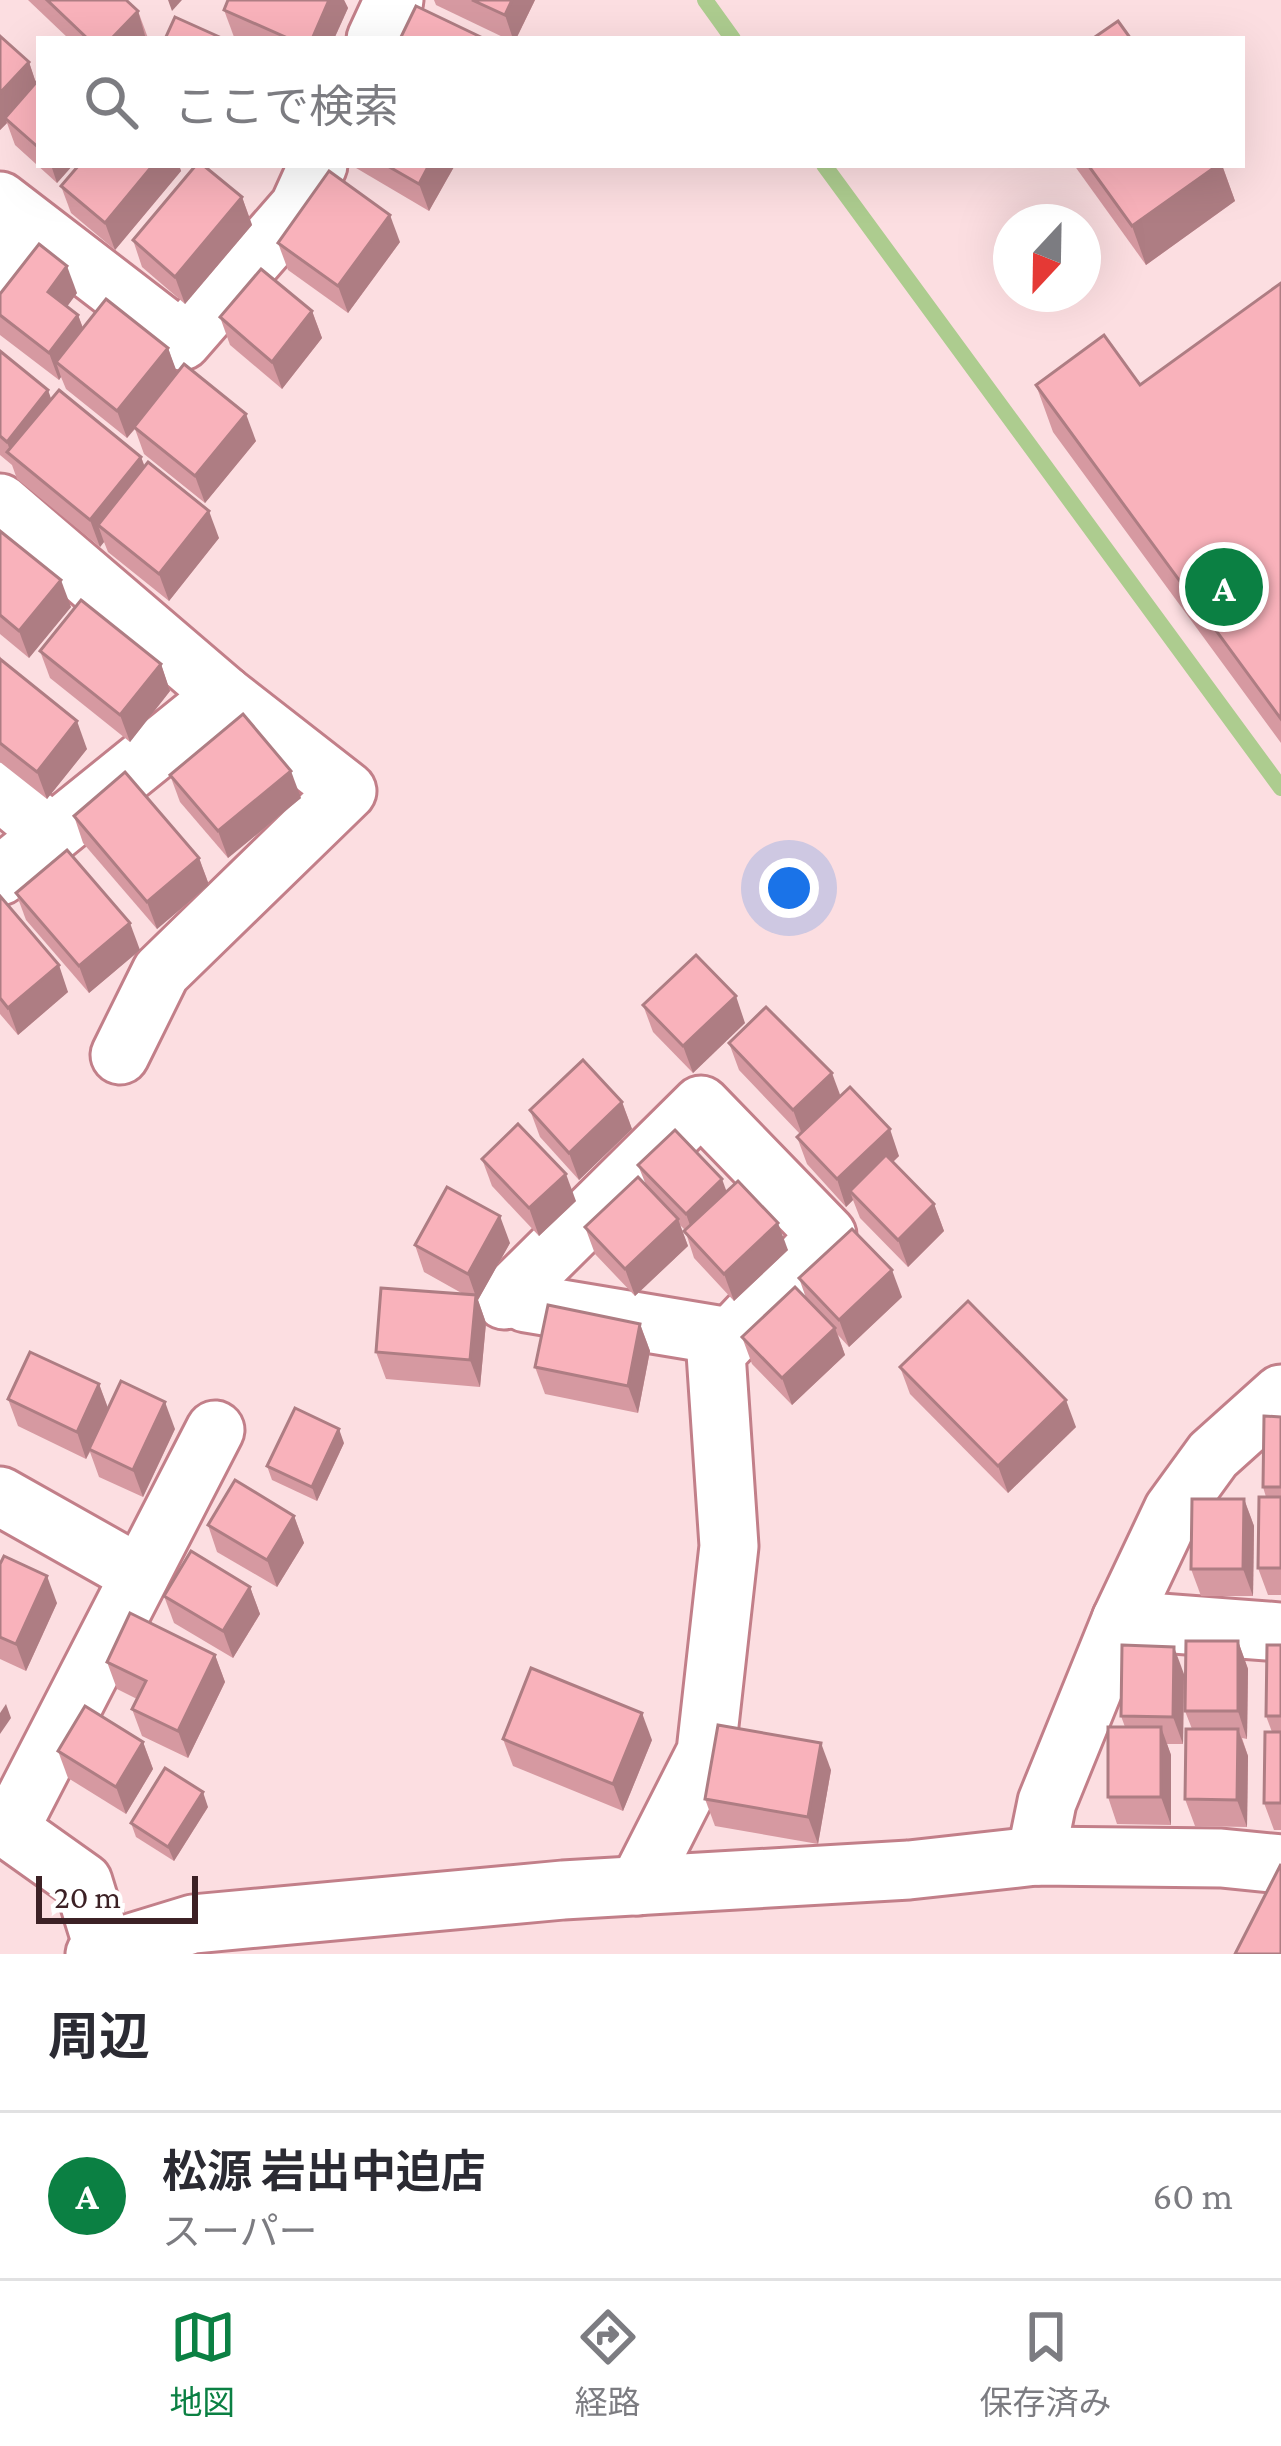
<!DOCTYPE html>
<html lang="ja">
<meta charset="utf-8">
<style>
:root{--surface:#fff;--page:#f7f7f7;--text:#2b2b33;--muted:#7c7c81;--line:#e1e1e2;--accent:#0b8043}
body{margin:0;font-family:"Crimson Pro","Noto Sans JP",serif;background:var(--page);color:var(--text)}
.compass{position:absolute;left:993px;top:204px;width:108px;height:108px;border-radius:50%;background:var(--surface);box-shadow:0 12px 48px #0002;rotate:202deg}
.scale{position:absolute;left:36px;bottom:30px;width:162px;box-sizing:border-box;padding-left:12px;border:6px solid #3c2125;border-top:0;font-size:33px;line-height:42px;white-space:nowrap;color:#3c2125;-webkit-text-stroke:9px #fff;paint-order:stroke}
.you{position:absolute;left:789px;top:888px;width:42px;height:42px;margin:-30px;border:9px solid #fff;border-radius:50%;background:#1a73e8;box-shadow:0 0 0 18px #1a73e833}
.badge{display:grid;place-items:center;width:78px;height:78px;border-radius:50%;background:var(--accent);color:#fff;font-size:39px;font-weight:700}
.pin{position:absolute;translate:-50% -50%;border:6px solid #fff;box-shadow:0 3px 12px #0006}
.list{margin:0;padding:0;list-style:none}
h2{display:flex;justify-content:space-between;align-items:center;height:156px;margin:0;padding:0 48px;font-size:51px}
h2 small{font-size:39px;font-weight:400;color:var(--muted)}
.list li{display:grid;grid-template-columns:78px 1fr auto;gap:36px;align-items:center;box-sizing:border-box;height:168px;padding:0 48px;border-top:3px solid var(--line)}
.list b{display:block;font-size:45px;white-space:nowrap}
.list p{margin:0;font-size:39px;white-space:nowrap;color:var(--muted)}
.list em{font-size:39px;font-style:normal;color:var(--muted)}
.icon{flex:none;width:66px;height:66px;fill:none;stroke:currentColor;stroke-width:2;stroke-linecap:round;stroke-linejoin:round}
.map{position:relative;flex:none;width:1281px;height:1954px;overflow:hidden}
.search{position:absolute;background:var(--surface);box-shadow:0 12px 48px #0002;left:36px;right:36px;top:36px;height:132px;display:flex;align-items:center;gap:30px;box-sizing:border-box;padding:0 42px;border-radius:0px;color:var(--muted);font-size:45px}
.sheet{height:324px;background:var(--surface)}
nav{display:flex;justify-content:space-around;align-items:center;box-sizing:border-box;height:168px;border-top:3px solid var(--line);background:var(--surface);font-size:33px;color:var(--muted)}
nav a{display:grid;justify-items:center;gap:6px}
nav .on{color:var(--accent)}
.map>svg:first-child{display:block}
</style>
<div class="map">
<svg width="1281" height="1954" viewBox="0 0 1281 1954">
<rect width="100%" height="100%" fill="#fcdee1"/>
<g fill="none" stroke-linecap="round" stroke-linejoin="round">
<g stroke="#adcc8f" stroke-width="16">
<polyline points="705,0 733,39"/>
<polyline points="824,165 1281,788"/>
</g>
<g stroke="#c27f89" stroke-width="63">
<g id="street">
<polyline points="376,39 394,0"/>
<polyline points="0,201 182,341 299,207 318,165"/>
<polyline points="0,277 35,231"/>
<polyline points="0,503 224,695"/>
<polyline points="0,791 52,834"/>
<polyline points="0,876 224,695 347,791 161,972 120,1055"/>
<polyline points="504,1300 701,1105 827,1235 716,1353 729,1546 706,1752 638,1886"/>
<polyline points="526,1303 730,1337"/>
<polyline points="0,1496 140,1575"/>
<polyline points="1121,1620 1173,1510 1213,1455 1281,1394"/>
<polyline points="0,1823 83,1882 104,1950"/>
<polyline points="9,1830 215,1430"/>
<polyline points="1036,1856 1047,1802 1121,1620 1281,1632"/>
<polyline points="95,1954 193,1924 563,1890 909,1870 1036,1856 1221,1858 1281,1864"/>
</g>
</g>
<use href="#street" stroke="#fff" stroke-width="57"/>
</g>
<g fill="#d699a1">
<polygon points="28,0 126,0 138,11 148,38 69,39"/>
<polygon points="228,0 344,0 348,8 334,39 239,39 234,37 224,10"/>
<polygon points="434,0 535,0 516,39 507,39 436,5"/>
<polygon points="0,36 29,62 36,83 39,79 39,165 73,165 57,183 15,145 7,123 0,130"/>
<polygon points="79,165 179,165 181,171 115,250 71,213 61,186"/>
<polygon points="351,165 455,165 429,211"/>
<polygon points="1074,165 1222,165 1235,201 1146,265"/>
<polygon points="242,197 252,225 185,304 142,267 133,240"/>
<polygon points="400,242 348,313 288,270 278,243"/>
<polygon points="1281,283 1281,743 1053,432 1036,385 1140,385"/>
<polygon points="77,293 67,306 78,315 83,328 168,348 177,374 256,441 205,503 144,454 135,429 127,438 66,389 61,377 59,380 0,335 0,294"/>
<polygon points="312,311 322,338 282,389 230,345 220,317"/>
<polygon points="0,351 51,399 141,457 145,467 219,538 169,601 108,552 104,542 100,547 17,479 12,465 0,455"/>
<polygon points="0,531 71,607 29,658 0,634"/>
<polygon points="40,651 161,664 170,691 130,742 50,678"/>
<polygon points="0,656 1,660 87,749 47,799 0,762"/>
<polygon points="170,775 301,798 228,858 180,802"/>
<polygon points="74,816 199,858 209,885 157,929 83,843"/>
<polygon points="16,893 140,950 89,993 26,920"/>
<polygon points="0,896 68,992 18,1035 0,1014"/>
<polygon points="643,1005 745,1023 693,1073 653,1032"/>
<polygon points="729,1043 840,1096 899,1156 893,1162 934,1204 944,1231 908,1267 860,1218 853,1200 846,1207 807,1164 797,1137 800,1134 739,1070"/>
<polygon points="622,1102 632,1129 579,1180 540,1137 530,1110"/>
<polygon points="482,1159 576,1201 539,1236 492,1186"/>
<polygon points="638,1165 727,1192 788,1250 734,1301 694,1258 685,1230 680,1225 688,1246 635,1296 595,1254 585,1227 646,1185"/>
<polygon points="510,1243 478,1300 486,1323 480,1387 386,1379 376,1352 465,1295 424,1272 415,1245"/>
<polygon points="799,1278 902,1297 849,1347 838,1335 845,1355 792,1405 752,1364 742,1337 806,1298"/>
<polygon points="640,1324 650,1351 638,1413 545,1394 535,1367"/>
<polygon points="900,1367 1076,1427 1008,1493 910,1394"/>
<polygon points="99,1384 108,1408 175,1429 143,1497 99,1477 90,1452 86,1459 18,1426 8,1399"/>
<polygon points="1281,1417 1281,1595 1268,1595 1258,1568 1266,1497 1263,1487"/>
<polygon points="344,1443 317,1501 272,1480 267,1466"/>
<polygon points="1244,1499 1254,1526 1253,1596 1201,1596 1191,1569"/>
<polygon points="294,1516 304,1543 277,1587 217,1552 208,1525"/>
<polygon points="0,1564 57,1603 26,1671 0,1659"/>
<polygon points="250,1587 260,1614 233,1658 174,1623 164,1596"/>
<polygon points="1238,1641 1248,1669 1247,1739 1242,1738 1248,1756 1247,1827 1195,1826 1185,1799 1192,1729 1185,1711"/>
<polygon points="1281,1645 1281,1830 1274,1830 1264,1803 1272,1732 1266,1716"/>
<polygon points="215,1655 225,1682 188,1758 142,1736 132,1709 137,1699 117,1689 107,1662"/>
<polygon points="1184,1674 1183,1744 1167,1744 1171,1755 1171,1825 1117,1824 1108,1797 1125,1727 1121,1716"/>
<polygon points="503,1739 652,1740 623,1811 513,1766"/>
<polygon points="143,1742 153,1769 126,1814 68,1778 58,1751"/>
<polygon points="831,1770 818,1844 715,1826 705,1799"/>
<polygon points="208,1807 174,1861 136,1837 131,1823"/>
</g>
<g fill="#ae7d83">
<polygon points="168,0 182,0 172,11"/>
<polygon points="329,0 344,0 348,8 334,39 312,39"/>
<polygon points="512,0 535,0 516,39 513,39 505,15"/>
<polygon points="138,11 146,39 111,39"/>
<polygon points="29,62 38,89 5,118 7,123 0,130 0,93"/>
<polygon points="51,165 73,165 57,183"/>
<polygon points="153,165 179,165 181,171 115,250 105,223"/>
<polygon points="429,165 455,165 429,211 419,184"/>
<polygon points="1218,165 1222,165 1235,201 1146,265 1132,226"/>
<polygon points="242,197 252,225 185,304 175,277"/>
<polygon points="390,215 400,242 348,313 338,286"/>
<polygon points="67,266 77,293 58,319 48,292"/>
<polygon points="312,311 322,338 282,389 272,362"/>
<polygon points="78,315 88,342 56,362 61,377 59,380 49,353"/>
<polygon points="168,348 178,375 127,438 117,411"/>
<polygon points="48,390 58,418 12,456 7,442"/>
<polygon points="246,414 256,441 205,503 195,476"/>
<polygon points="141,457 151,484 98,525 104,542 100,547 90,520"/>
<polygon points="209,511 219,538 169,601 159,574"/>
<polygon points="61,580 71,607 29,658 19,631"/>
<polygon points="161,664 170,691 130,742 120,715"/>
<polygon points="77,721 87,749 47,799 37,772"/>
<polygon points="291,771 301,798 228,858 218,831"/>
<polygon points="199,858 209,885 157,929 147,902"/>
<polygon points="130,923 140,950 89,993 79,966"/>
<polygon points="59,965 68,992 18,1035 8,1008"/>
<polygon points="736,996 745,1023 693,1073 683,1046"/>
<polygon points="832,1073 842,1100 803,1137 793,1110"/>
<polygon points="622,1102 632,1129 579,1180 569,1153"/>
<polygon points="890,1129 899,1156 856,1197 850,1191 853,1200 846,1207 837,1179"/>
<polygon points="566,1174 576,1201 539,1236 529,1208"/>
<polygon points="722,1179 732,1206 696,1242 686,1214"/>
<polygon points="934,1204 944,1231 908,1267 898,1240"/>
<polygon points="500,1216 510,1243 478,1300 486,1323 480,1387 470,1360 476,1297 468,1274"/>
<polygon points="678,1219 688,1246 635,1296 625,1269"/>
<polygon points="778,1223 788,1250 734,1301 724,1274"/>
<polygon points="892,1270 902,1297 849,1347 839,1320"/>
<polygon points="640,1324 650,1351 638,1413 628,1386"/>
<polygon points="835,1328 845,1355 792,1405 782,1378"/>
<polygon points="99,1384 109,1411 86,1459 77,1432"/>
<polygon points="1066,1400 1076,1427 1008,1493 998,1466"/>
<polygon points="165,1402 175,1429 143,1497 133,1470"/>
<polygon points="339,1429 344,1443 317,1501 312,1487"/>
<polygon points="1244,1499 1254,1526 1253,1596 1243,1569"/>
<polygon points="294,1516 304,1543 277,1587 267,1560"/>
<polygon points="47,1576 57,1603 26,1671 16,1644"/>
<polygon points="250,1587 260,1614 233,1658 223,1631"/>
<polygon points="1238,1641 1248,1669 1247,1739 1238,1711"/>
<polygon points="1174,1647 1184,1674 1183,1744 1173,1717"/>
<polygon points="215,1655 225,1682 188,1758 178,1731"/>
<polygon points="6,1704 11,1718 0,1734 0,1713"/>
<polygon points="642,1713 652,1740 623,1811 613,1784"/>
<polygon points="1161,1727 1171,1755 1171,1825 1161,1797"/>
<polygon points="1238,1729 1248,1756 1247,1827 1237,1800"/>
<polygon points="143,1742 153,1769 126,1814 116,1787"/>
<polygon points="821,1743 831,1770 818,1844 808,1817"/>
<polygon points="203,1792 208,1807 174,1861 168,1847"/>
</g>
<g fill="#f9b2bb" stroke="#ae7d83" stroke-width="3">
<polygon points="47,0 126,0 138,11 111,39 88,39"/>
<polygon points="228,0 329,0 312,39 290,39 224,10"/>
<polygon points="472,0 512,0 505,15"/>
<polygon points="416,6 485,39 400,39"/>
<polygon points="175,17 224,39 165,39"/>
<polygon points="1118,21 1131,39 1092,39"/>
<polygon points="0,36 29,62 0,93"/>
<polygon points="39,79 39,148 5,118"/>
<polygon points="79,165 153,165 105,223 61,186"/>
<polygon points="196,165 203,165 242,197 175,277 133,240"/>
<polygon points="386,165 429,165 419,184"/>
<polygon points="1088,165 1218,165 1132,226"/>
<polygon points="329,171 390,215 338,286 278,243"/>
<polygon points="39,244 67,266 48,292 78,315 49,353 0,315 0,294"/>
<polygon points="261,269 312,311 272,362 220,317"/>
<polygon points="1281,283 1281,719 1036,385 1104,335 1140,385"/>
<polygon points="106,299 168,348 117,411 56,362"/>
<polygon points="0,351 48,390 7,442 0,436"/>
<polygon points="184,364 246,414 195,476 134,427"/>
<polygon points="59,390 141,457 90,520 7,452"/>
<polygon points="148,462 209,511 159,574 98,525"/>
<polygon points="0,531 61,580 19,631 0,615"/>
<polygon points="81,600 161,664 120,715 40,651"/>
<polygon points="0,659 77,721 37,772 0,743"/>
<polygon points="243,714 291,771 218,831 170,775"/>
<polygon points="125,772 199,858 147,902 74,816"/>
<polygon points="67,850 130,923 79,966 16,893"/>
<polygon points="0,896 59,965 8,1008 0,998"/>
<polygon points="696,955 736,996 683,1046 643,1005"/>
<polygon points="766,1007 832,1073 793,1110 729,1043"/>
<polygon points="583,1060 622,1102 569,1153 530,1110"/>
<polygon points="850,1087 890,1129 837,1179 797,1137"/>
<polygon points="518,1124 566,1174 529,1208 482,1159"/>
<polygon points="675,1130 722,1179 686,1214 638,1165"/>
<polygon points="886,1155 934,1204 898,1240 850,1191"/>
<polygon points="638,1177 678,1219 625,1269 585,1227"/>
<polygon points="738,1181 778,1223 724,1274 684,1231"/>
<polygon points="447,1187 500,1216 468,1274 415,1245"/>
<polygon points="852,1229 892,1270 839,1320 799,1278"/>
<polygon points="795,1287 835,1328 782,1378 742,1337"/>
<polygon points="381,1288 476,1295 470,1360 376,1352"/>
<polygon points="968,1301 1066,1400 998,1466 900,1367"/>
<polygon points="548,1305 640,1324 628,1386 535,1367"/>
<polygon points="30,1352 99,1384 77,1432 8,1399"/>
<polygon points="121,1381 165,1402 133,1470 89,1449"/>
<polygon points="295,1408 339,1429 312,1487 267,1466"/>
<polygon points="1264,1416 1281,1417 1281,1487 1263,1487"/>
<polygon points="235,1480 294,1516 267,1560 208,1525"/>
<polygon points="1259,1497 1281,1497 1281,1568 1258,1568"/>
<polygon points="1192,1499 1244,1499 1243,1569 1191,1569"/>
<polygon points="191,1551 250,1587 223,1631 164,1596"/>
<polygon points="4,1556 47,1576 16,1644 0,1637 0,1564"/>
<polygon points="130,1613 215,1655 178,1731 132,1709 146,1681 107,1662"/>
<polygon points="1186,1641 1238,1641 1238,1711 1185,1711"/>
<polygon points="1122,1645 1174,1647 1173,1717 1121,1716"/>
<polygon points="1267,1645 1281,1645 1281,1716 1266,1716"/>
<polygon points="531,1668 642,1713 613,1784 503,1739"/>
<polygon points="85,1706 143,1742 116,1787 58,1751"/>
<polygon points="718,1725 821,1743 808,1817 705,1799"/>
<rect x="1108" y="1727" width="53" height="70"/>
<polygon points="1186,1729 1238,1729 1237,1800 1185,1799"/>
<polygon points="1265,1732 1281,1732 1281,1803 1264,1803"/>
<polygon points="165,1768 203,1792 168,1847 131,1823"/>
<polygon points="1281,1864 1281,1954 1235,1954"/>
</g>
</svg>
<svg class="compass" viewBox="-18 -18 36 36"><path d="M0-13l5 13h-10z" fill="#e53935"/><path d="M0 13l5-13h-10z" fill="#7c7c81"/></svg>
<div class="scale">20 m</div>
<div class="you"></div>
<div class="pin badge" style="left:1224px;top:587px">A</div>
<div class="search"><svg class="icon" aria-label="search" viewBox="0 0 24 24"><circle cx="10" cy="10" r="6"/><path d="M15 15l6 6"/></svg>ここで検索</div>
</div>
<section class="sheet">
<h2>周辺<small></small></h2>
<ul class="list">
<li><span class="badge">A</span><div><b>松源 岩出中迫店</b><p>スーパー</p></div><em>60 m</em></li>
</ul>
</section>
<nav>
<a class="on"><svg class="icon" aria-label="map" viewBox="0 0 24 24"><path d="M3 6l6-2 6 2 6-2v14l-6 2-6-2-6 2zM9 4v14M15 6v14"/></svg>地図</a>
<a><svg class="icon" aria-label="directions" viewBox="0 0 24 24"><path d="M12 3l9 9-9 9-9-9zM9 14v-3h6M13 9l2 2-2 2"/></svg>経路</a>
<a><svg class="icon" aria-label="saved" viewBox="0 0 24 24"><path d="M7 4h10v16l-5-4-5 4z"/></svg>保存済み</a>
</nav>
